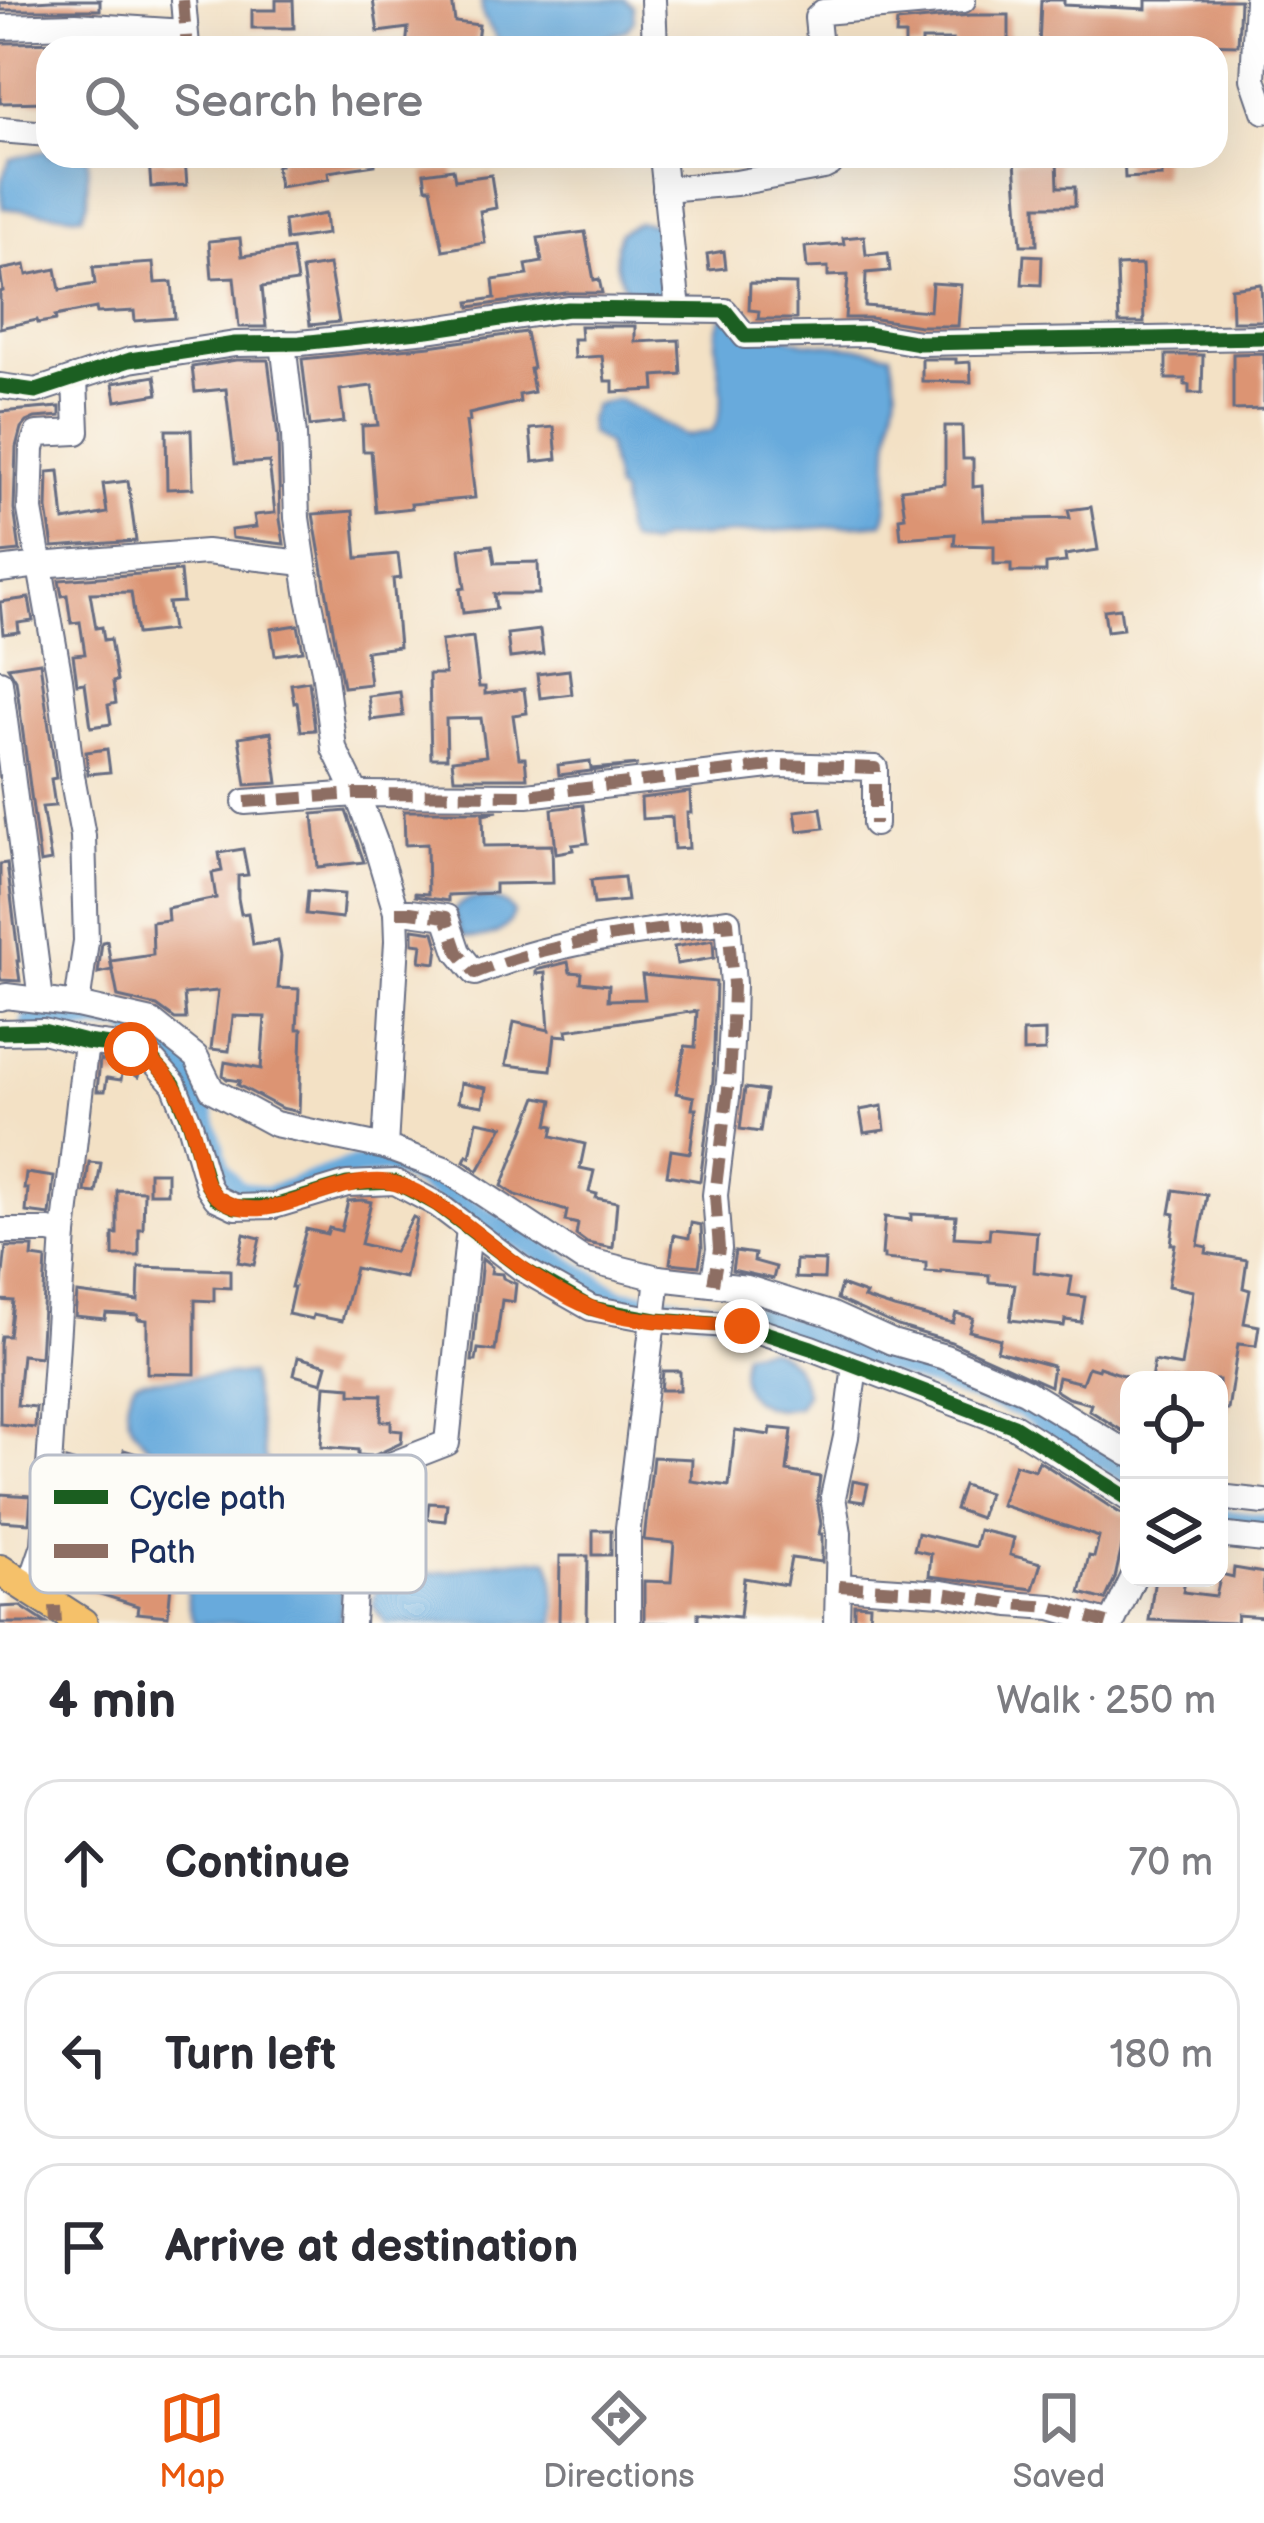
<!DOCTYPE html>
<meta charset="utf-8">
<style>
:root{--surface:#fff;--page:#f7f7f7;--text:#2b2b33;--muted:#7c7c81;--line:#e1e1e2;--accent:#ea580c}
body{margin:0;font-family:"Balsamiq Sans",sans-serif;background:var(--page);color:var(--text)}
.controls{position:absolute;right:36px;bottom:36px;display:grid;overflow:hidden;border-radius:24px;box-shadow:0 12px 48px #0002}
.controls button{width:108px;height:108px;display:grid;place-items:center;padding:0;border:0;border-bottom:3px solid var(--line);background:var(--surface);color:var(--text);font:60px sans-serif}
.stop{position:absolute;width:36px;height:36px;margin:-27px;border:9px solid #ea580c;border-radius:50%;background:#fff}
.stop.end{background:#ea580c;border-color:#fff;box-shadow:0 3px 12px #0008}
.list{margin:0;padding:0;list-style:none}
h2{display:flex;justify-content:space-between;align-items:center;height:156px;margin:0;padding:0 48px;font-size:51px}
h2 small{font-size:39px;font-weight:400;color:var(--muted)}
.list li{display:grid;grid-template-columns:78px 1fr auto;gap:36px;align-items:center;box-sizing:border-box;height:168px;margin:0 24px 24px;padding:0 24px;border:3px solid var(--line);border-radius:36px}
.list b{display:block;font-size:45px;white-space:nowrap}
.list em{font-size:39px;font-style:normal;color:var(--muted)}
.icon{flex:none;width:66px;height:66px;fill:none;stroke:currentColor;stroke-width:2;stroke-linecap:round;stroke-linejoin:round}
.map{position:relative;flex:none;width:1264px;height:1623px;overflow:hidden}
.search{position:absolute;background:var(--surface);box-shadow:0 12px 48px #0002;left:36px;right:36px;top:36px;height:132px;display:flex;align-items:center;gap:30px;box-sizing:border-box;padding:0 42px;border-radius:36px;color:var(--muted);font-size:45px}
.sheet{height:732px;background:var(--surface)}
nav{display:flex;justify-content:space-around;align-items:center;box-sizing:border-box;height:168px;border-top:3px solid var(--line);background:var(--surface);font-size:33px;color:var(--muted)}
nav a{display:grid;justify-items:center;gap:6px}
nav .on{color:var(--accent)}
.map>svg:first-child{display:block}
</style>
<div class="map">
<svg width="1264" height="1623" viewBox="0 0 1264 1623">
<rect width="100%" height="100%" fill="#fdfcf7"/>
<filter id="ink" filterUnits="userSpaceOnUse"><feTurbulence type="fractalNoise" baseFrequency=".00833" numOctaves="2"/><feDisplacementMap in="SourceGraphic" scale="24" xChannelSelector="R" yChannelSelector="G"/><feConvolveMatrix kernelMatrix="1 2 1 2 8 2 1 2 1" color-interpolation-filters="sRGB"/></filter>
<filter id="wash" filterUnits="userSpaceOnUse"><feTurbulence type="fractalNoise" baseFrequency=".004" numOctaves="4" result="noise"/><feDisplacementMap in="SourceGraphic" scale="48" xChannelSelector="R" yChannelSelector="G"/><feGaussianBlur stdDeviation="2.7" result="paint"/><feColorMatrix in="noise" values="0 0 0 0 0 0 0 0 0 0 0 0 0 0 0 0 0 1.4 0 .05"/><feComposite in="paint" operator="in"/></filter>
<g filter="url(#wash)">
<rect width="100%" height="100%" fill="#f3e1c5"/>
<g fill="#67aadc" stroke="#416c9d" stroke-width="3">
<polygon points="481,0 624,0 633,6 634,20 626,30 575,48 503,48 483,16"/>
<path d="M48,150V156H88L87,202L82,216L3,208C0,189 1,175 11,159Z"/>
<path d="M639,222L655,224L663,230L673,304L631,296C616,275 612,257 620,232Z"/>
<path d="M723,316L802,342L863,348L891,354L897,389L889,444L887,506L883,523L662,539L649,545L629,541L624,530L621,493L616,491L607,445L590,433L589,419L594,405L618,399L686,436L712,431C738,391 702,349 723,316Z"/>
<path d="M484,898C497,900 507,901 514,913C507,934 482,942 462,935L453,912C462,900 469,899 484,898Z"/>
<path d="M768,1348C791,1356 800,1370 806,1393L798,1407C758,1415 733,1393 744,1352Z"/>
<path d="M250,1374L265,1458L272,1473L288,1483H349L340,1623H195C171,1581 211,1543 191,1503C181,1483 166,1464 151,1449C131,1429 118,1410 135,1382L142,1380Z"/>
<path d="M548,1559C557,1578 555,1602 555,1623H385L373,1605L376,1588L390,1579L409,1575L451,1571L501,1561Z"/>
</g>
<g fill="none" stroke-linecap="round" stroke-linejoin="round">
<g stroke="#67aadc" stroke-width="21">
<polyline points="31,1023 125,1020 194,1080 220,1169 236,1190 267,1197 351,1168 384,1163 406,1170 619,1299 760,1318 1022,1408 1129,1475"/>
<polyline points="1219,1519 1264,1525"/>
</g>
</g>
<g id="blocks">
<g fill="#dc9473">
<polygon points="52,0 100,0 100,10 0,10 0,3"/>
<polygon points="276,0 293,0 294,28 252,28 252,10 276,10"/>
<polygon points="373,0 452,0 455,22 479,25 476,48 445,44 445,48 406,48 408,28 378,32"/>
<polygon points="1041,0 1064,0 1064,5 1146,9 1146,0 1240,0 1238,45 1162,43 1162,39 1121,37 1121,48 1039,48"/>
<polygon points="970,15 1009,15 1009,48 953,48 953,40 922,40 922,48 905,48 905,35 896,35 897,22"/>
<polygon points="76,42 101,43 101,48 48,48 48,102 0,103 0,43"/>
<polygon points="279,156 375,156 375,165 328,172 329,179 279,187 276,165 280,165"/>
<polygon points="1124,156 1162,156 1162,176 1125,178"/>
<polygon points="164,159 165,162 185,160 187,185 151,187 149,160"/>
<polygon points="1057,159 1058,187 1075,187 1075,206 1036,206 1037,245 1021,245 1015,161"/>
<polygon points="453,169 455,180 491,175 496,208 480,211 485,243 443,250 431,188 426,188 424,173"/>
<polygon points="325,214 327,234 286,240 284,221"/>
<polygon points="585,232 594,280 599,279 602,293 566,293 470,307 469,302 495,298 493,280 528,275 526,265 542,262 538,238"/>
<polygon points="864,236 866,255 888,253 890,271 866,273 865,306 930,311 932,283 961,285 958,326 920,326 870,318 845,318 848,275 828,276 828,267 807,268 805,247 844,244 843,238"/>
<polygon points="240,238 242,256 292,249 297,282 262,287 266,327 239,327 234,277 212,278 209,241"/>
<polygon points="724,251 726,268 709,270 707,254"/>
<polygon points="1024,255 1042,256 1041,285 1022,284"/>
<polygon points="153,263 155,283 172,282 175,318 135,321 134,311 97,313 96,308 55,316 56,320 38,323 37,320 0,328 0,292 3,291 0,270 25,265 27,275 56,269 60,290 95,284 93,267"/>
<polygon points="329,265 339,322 310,325 302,269"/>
<polygon points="1142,265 1144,323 1119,323 1117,266"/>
<polygon points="750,283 796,284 796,319 758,319 759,311 749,310"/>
<polygon points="1261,284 1263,321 1232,321 1231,288"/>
<polygon points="580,326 635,326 635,342 679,340 681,374 654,376 655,390 613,392 613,381 605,381 602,356 574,358 573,339 581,339"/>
<polygon points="526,332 533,368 530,369 534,392 519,395 520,402 469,414 470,421 466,422 475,498 411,504 412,508 376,512 371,451 363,451 362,426 378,425 372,386 340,390 344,422 310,426 302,359 430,346"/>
<polygon points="1264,353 1264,409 1233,410 1233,354"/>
<polygon points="1166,355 1203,355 1202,393 1189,393 1189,385 1185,385 1185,379 1166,379"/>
<polygon points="922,359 956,359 956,363 970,362 971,382 922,381"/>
<polygon points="236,360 268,360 278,436 280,519 284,544 232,538 231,530 256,527 254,515 275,513 269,462 235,464 226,389 195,392 192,367"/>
<polygon points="155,376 158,394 116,401 113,383"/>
<polygon points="60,407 60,416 35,418 26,422 21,428 16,447 14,509 20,551 0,553 0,412"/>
<polygon points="945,426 962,426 963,459 973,459 973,487 982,486 984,520 1070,518 1068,510 1091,507 1098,550 1065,555 1066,562 1046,564 1046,572 1011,572 1011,564 994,564 994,546 954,545 955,534 901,538 899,518 905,517 901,489 945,484"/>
<polygon points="554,427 557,459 533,462 530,429"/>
<polygon points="166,430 191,430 193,488 167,489"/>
<polygon points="59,471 64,521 107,513 103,484 128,481 136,541 53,547 47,509 48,472"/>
<polygon points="353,511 357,558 398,554 401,578 393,579 399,647 366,651 370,684 343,687 313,514"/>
<polygon points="492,545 495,563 538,562 539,594 494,594 496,609 463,613 460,589 465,588 460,549"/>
<polygon points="180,571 183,602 168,603 172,630 137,634 131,592 90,593 96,628 102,627 104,640 110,639 117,681 113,682 116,703 108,705 111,724 91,727 85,683 77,684 73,655 85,654 80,622 71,623 67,595 62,596 59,580"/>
<polygon points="29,598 33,621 18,623 19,632 3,634 0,602"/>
<polygon points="1120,608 1123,629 1107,631 1104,610"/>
<polygon points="298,625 303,651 275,655 271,629"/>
<polygon points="540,630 543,654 510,658 507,634"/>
<polygon points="473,637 479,687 485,687 485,694 524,689 527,713 513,715 519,758 525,758 527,778 454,778 452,760 486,756 481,718 446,719 447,758 431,758 429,674 445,674 441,641"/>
<polygon points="40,662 56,778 51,779 55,806 42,807 51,861 40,863 16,680 8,667"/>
<polygon points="569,670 572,694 540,698 537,674"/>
<polygon points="309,681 315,730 301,731 297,702 294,703 291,684"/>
<polygon points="400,692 403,716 371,720 368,696"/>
<polygon points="271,732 278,783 246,785 239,737"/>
<polygon points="107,749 110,772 88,774 86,752"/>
<polygon points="590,761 591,769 638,765 559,775 558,765"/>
<polygon points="690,792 691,813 687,813 689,848 674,849 672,817 642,819 641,798"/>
<polygon points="583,805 588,843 572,845 573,850 556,853 552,809"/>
<polygon points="821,808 824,828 798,831 795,811"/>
<polygon points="346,811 364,862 318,867 313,814"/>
<polygon points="404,811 498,811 483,814 484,846 552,845 553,883 495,884 495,893 448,895 448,901 415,896 415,893 428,894 427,844 405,845"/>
<polygon points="243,849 248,875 238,876 238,898 241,914 248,913 253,945 278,941 281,956 278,988 299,989 297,1029 302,1029 299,1112 281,1108 238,1085 240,1081 227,1079 223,1075 225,1062 261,1069 265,1017 233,1016 229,1051 211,1049 218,991 184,994 186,1019 175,1019 157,1006 118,997 111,961 153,955 152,922 168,920 167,908 216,898 212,873 222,871 219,853"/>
<polygon points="7,863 19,961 17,961 20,981 1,980 0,977 0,864"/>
<polygon points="624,877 627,901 594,904 591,880"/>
<polygon points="308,891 344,894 342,918 306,914"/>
<polygon points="413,929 434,932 438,946 436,963 420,961 422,944 413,943"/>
<polygon points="713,940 714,958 677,964 674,947"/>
<polygon points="107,941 112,970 98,973 102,942"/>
<polygon points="568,962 570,972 582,973 581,982 609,985 608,1000 645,999 642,975 716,982 713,1080 700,1181 667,1175 671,1150 690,1153 696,1109 692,1109 694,1097 676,1093 685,1046 695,1047 697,1011 567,1030 568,1036 555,1035 551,1070 506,1065 514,1022 549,1030 545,973 536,974 536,970"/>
<polygon points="1045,1031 1045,1051 1023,1052 1023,1032"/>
<polygon points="100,1060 140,1070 138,1077 123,1067 121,1080 107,1078 105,1091 97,1091"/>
<polygon points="461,1083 486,1088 483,1106 458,1102"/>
<polygon points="745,1088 766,1091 760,1132 740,1129"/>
<polygon points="537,1097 553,1100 548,1125 554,1126 552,1136 585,1144 580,1168 594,1171 589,1192 597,1194 596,1198 617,1202 613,1248 587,1243 576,1235 578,1224 565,1221 567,1211 515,1195 502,1186"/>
<polygon points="882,1106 885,1130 864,1133 860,1110"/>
<polygon points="477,1121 503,1126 478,1171 464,1161 467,1155 470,1157"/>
<polygon points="89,1162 101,1163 96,1193 85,1192"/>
<rect x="149" y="1172" width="18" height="21"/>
<polygon points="26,1173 54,1177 50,1215 26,1212 28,1189 24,1189"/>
<polygon points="117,1190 144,1191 143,1229 139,1229 139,1256 113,1256 113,1234 117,1234"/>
<polygon points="1174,1190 1207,1195 1198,1245 1207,1247 1206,1253 1247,1260 1243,1288 1250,1290 1244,1323 1259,1326 1256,1346 1238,1344 1228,1410 1219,1410 1219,1380 1151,1380 1154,1361 1181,1366 1193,1291 1168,1286 1175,1244 1171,1244 1175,1214 1170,1213"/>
<polygon points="362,1200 371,1202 361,1244 394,1252 413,1217 417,1219 405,1278 355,1268 342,1321 313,1315 312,1319 288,1314 294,1287 291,1287 306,1229 327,1234 329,1228 341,1231 348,1201"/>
<polygon points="911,1214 956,1216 954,1237 989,1239 990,1228 1037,1232 1034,1272 1072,1277 1069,1295 1085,1297 1081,1322 1065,1320 1064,1326 1010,1320 1015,1284 989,1282 989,1275 941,1271 941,1273 926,1272 926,1263 884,1259 884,1255 882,1255 885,1217 911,1220"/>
<polygon points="691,1223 701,1225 702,1248 699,1266 670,1263 674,1235 689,1238"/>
<polygon points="244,1234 260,1238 254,1265 238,1262"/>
<polygon points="6,1247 33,1247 32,1257 46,1259 40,1357 22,1355 17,1405 36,1407 35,1428 0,1424 0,1344 1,1336 9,1336 13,1301 0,1300"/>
<polygon points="735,1251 755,1254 754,1261 776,1267 773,1279 732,1270"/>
<polygon points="482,1259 492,1267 491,1273 502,1274 503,1278 516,1284 514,1302 502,1300 495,1351 478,1349 476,1361 472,1361"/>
<polygon points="796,1260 825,1261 824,1279 795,1278"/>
<polygon points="139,1267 230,1270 230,1288 214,1287 214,1301 195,1300 195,1374 147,1373 147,1320 138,1319 138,1315 106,1313 105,1319 75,1316 77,1293 138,1301"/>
<polygon points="841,1285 866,1294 864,1298 894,1308 953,1323 956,1313 973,1318 969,1331 1000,1339 997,1351 1053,1366 1050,1386 951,1342 898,1326 837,1299"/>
<polygon points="298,1357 327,1365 322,1383 294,1375"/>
<polygon points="1088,1367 1098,1370 1099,1367 1129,1377 1129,1435 1089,1410 1091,1404 1068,1398 1055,1390 1058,1377 1082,1383"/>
<polygon points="663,1371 680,1371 680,1390 661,1390"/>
<polygon points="325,1385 351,1387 351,1394 382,1395 381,1421 391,1421 391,1430 402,1431 401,1443 373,1456 358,1455 358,1450 321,1447"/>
<polygon points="771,1428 792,1430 787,1471 820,1477 817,1499 821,1524 819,1534 822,1534 822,1562 791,1558 786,1585 744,1578 740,1617 698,1613 698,1623 644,1623 644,1581 671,1582 674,1543 644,1540 653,1457 692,1459 691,1481 729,1486 735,1430 770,1435"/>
<polygon points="124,1450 150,1458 144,1478 118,1470"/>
<polygon points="66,1460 117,1475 102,1524 122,1530 115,1553 126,1556 123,1568 172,1573 168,1616 137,1613 138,1606 50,1578 59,1552 65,1554 76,1512 63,1508"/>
<polygon points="1039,1461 1120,1513 1129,1515 1115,1578 1105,1600 1080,1593 1089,1556 1094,1557 1099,1537 1001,1505 1015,1464 1035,1470"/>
<polygon points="853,1481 868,1484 864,1502 850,1500"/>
<polygon points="963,1485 988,1493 980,1518 955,1509"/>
<polygon points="0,1494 31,1496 29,1523 0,1521"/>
<polygon points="429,1503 447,1504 445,1521 427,1519"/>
<rect x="593" y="1530" width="18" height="25"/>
<polygon points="979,1530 1014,1538 1010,1555 1041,1563 1033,1589 929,1576 931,1554 914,1550 918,1533 975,1547"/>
<polygon points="560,1556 588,1556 587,1623 559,1623"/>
<polygon points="1234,1568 1264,1573 1264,1617 1237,1615 1236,1623 1149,1620 1155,1578 1185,1578 1183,1592 1216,1596 1221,1574 1233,1577"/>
<polygon points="854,1604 870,1605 869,1623 854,1623"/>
<polygon points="20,1606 46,1623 0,1623 0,1607"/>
</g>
</g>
</g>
<g filter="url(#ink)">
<use href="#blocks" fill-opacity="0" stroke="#676d82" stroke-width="3"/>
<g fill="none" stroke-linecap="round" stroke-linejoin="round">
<g stroke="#676d82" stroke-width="28">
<g id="minor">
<polyline points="183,0 187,46"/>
<polyline points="653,0 655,48"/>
<polyline points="1257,0 1253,79 1264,111"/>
<polyline points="0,27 76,25 185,32"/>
<polyline points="820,48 817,18 823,12 963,0"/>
<polyline points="0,130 48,134"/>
<polyline points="662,156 678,310"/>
<polyline points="665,189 736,183 824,167 830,164 830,156"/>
<polyline points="75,378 77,432 37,434 32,448 30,510 60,679 72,776 83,836 86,941 77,1005"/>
<polyline points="0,386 36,391 130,360 235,344 300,343 428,330 568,309 725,311 745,336 867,334 919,343 1264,337"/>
<polyline points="0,570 39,565 206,552 303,563"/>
<polyline points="0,682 41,1000"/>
<polyline points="245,802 356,794 527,795 779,765 875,768 875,824"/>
<path d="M396,912H410L446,917L458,952L475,973C556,940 642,932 728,921L733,984L732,1024L729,1081L715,1195L719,1249L713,1284"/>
<polyline points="0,998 6,996 77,1005 152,1022 196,1057 212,1090 275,1124 385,1147 397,941 396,912 375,842 360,802 334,748 324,670 309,598 297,518 294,435 283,343"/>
<polyline points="0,1032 43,1031 86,1042 118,1046 149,1056 174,1084 190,1124 208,1186 216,1198 235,1207 274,1206 347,1184 395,1182 438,1205 521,1268 591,1308 656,1320 743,1326 811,1348 1014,1426 1129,1499"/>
<polyline points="385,1147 447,1170 582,1259 658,1278 747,1288 830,1314 892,1342 945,1357 1025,1391 1129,1454"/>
<polyline points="0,1231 49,1231 64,1234"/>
<polyline points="1219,1497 1264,1502"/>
<polyline points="1219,1535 1264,1540"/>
<polyline points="839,1586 942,1593 1009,1604 1051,1607 1107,1623"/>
<polyline points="29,1589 44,1545 64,1234 86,1042"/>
<polyline points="352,1623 361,1482 388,1466 447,1443 469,1228"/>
<polyline points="628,1623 628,1528 658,1278"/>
<polyline points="837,1623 839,1533 833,1497 846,1437 855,1365"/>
<polyline points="1112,1623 1133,1578"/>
</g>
</g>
<g stroke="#676d82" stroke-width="34">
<polyline id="major" points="0,1570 82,1623"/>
</g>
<use href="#minor" stroke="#fff" stroke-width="24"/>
<use href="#major" stroke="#f5c16b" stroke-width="30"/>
<g stroke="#8d6e63" stroke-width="12" stroke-dasharray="24 12" stroke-linecap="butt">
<polyline points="183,0 187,48"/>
<polyline points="245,802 356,794 527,795 779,765 875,768 875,824"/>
<path d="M396,912H410L446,917L458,952L475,973C556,940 642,932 728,921L733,984L732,1024L729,1081L715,1195L719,1249L713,1284"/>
<polyline points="839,1586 942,1593 1009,1604 1051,1607 1107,1623"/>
<polyline points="55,1606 56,1623"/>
</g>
<g stroke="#fdfcf7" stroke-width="22">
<g id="cycleway">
<polyline points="0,386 36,391 130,360 235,344 300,343 428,330 568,309 725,311 745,336 867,334 919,343 1264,337"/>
<polyline points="0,1032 43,1031 86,1042 118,1046 149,1056 174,1084 190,1124 208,1186 216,1198 235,1207 274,1206 347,1184 395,1182 438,1205 521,1268 591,1308 656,1320 743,1326 811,1348 1014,1426 1129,1499"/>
</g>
</g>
<use href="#cycleway" stroke="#1b5e20" stroke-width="15"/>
</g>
</g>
<g fill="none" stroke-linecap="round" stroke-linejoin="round" filter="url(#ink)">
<path stroke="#ea580c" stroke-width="15" d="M131,1049C173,1066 188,1109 198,1151C202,1168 204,1189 220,1199C270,1233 341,1167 397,1184C437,1196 483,1241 518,1265C538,1280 565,1297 589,1307C628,1323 699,1323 742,1326"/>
</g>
<rect x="30" y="1455" width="396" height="138" rx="18" fill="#fdfcf7" stroke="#b9bec9" stroke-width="3"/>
<rect x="54" y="1490" width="54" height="14" fill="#1b5e20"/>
<rect x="54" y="1544" width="54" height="14" fill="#8d6e63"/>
<g font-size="33" fill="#1b2f5e">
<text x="129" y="1509">Cycle path</text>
<text x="129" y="1563">Path</text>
</g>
</svg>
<div class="controls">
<button><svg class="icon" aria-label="locate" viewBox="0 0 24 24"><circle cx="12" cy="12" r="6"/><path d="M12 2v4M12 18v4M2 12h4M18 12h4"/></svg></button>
<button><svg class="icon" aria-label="layers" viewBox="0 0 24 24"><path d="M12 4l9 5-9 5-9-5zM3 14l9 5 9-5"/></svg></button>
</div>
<div class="stop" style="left:131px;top:1049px"></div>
<div class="stop end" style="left:742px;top:1326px"></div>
<div class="search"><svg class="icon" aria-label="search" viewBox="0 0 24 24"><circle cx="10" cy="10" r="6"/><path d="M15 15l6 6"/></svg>Search here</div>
</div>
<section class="sheet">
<h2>4 min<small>Walk · 250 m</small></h2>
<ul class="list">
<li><svg class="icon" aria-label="ahead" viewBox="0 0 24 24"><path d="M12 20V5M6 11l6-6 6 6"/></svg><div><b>Continue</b></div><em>70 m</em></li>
<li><svg class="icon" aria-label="left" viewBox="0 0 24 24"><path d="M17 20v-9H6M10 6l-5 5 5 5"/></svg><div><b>Turn left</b></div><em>180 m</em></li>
<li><svg class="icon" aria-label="arrive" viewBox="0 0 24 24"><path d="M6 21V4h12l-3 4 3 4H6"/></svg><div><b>Arrive at destination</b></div></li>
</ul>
</section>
<nav>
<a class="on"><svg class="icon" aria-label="map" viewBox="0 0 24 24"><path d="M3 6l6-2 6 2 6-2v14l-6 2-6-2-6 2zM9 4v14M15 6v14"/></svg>Map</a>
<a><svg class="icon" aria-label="directions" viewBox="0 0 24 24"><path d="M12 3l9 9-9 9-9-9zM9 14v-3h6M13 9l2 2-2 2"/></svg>Directions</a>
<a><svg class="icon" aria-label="saved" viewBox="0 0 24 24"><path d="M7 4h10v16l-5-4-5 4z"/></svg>Saved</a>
</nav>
